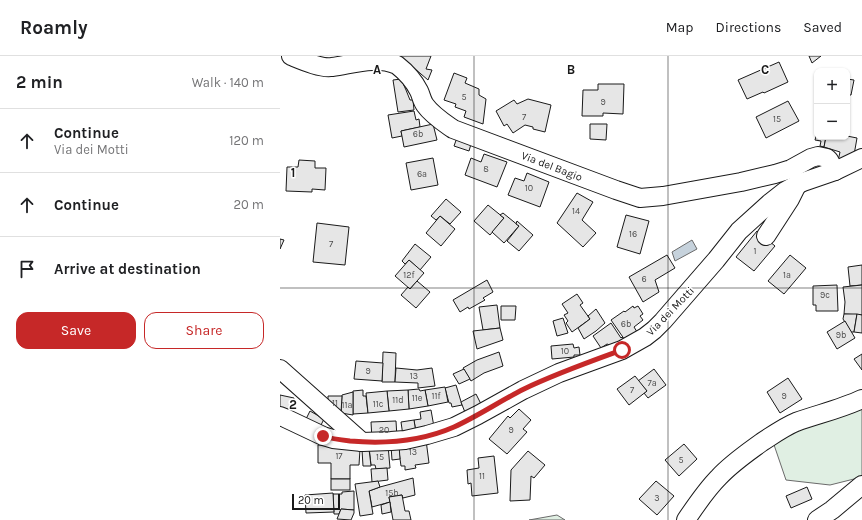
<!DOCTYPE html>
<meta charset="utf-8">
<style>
:root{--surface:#fff;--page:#f2f2f2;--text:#202124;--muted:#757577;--line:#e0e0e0;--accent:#c62828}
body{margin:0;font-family:Karla,sans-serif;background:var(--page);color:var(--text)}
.controls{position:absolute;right:12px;top:12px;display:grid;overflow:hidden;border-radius:8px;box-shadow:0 1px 3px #0004}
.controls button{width:36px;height:36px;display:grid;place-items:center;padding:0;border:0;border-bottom:1px solid var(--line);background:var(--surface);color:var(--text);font:20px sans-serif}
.scale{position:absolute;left:12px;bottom:10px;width:48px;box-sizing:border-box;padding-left:4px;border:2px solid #1a1a1a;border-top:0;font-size:11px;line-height:14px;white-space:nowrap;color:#1a1a1a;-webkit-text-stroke:3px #fff;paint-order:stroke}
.stop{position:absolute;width:12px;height:12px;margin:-9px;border:3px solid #c62828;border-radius:50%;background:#fff}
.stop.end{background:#c62828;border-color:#fff;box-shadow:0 1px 4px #0008}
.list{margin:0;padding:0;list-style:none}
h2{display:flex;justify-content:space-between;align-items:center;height:52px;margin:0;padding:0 16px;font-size:17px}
h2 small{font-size:13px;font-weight:400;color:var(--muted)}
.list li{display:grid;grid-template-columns:26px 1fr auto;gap:12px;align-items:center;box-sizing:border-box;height:64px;padding:0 16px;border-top:1px solid var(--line)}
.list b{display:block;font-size:15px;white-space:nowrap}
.list p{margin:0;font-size:13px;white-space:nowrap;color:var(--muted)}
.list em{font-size:13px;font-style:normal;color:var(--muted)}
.actions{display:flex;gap:8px;padding:12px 16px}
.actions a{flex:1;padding:9px 0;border:1px solid var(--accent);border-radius:12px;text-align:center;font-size:14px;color:var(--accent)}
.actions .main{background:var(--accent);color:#fff}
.icon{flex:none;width:22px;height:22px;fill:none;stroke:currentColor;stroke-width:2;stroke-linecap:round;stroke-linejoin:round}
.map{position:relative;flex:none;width:582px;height:464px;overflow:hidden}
header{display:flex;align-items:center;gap:24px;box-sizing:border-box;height:56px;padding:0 20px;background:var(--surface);border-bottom:1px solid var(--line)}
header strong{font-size:19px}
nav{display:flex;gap:22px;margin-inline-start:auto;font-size:14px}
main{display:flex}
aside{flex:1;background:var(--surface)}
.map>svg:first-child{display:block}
</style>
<header>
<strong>Roamly</strong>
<nav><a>Map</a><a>Directions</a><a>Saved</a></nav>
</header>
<main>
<aside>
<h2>2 min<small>Walk · 140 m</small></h2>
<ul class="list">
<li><svg class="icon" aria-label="ahead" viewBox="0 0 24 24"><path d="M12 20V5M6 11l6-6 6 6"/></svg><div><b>Continue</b><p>Via dei Motti</p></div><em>120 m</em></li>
<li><svg class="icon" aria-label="ahead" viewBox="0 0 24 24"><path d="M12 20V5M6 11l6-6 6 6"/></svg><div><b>Continue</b></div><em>20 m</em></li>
<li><svg class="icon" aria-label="arrive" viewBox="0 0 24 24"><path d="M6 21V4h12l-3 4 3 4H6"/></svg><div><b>Arrive at destination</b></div></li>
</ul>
<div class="actions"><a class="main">Save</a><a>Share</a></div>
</aside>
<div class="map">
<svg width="582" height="464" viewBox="0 0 582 464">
<rect width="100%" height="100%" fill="#fff"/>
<g fill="#e0efe3" stroke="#6a6a6a">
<polygon points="582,343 582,421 550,429 506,424 491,380"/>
<polygon points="277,459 285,464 249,464"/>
</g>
<polygon fill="#c6d2dc" stroke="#6a6a6a" points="412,184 417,193 395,205 392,196"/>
<g fill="#e6e6e6" stroke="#1a1a1a">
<polygon points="120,0 151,0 146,13 152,14 148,24"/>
<polygon points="529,0 541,0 532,7"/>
<polygon points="499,6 508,26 484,37 483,36 467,43 458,24"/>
<polygon points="174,17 187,22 185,27 199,33 199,39 206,43 203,68 184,61 186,55 175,51 176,48 164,44"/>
<polygon points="121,23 126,34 130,44 133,44 134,54 118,56 113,24"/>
<polygon points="567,23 574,24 571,39 567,39"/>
<polygon points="318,28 344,28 343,58 323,57 323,60 302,60 303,34 318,34"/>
<polygon points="248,43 271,49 265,76 253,73 253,71 245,69 233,77 227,68 224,70 216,55 234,44 237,48"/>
<polygon points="508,45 519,65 486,82 476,61"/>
<polygon points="134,55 136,64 139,63 140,71 121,75 122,80 112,82 108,59"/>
<polygon points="153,68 157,84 124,91 121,75"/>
<polygon points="310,68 327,68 326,84 310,83"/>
<polygon points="179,76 193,81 189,95 174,90"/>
<polygon points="537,77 537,81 546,81 544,91 540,90 541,85 535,84"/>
<polygon points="567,80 577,82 574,99 558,105 560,96 544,91 546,81 567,81"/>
<polygon points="204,98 227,106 217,131 185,119 191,102 201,106"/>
<polygon points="153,102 158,129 131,134 126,107"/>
<polygon points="19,104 35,105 35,112 46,112 45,134 32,133 32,136 6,135 7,111 18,111"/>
<polygon points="247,117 269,126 260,151 228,139 235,122 244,125"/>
<polygon points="297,137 313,146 302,164 316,177 303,191 277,167"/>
<polygon points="166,143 181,156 170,168 160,160 156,164 151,160"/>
<polygon points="208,149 224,162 210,179 194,165"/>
<polygon points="223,157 239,170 224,187 212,176 224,162 220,159"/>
<polygon points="346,159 369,165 360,198 337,191"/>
<polygon points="160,160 175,173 161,190 146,177"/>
<polygon points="237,165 253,179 239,195 227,185 239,170 236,168"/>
<polygon points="37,167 69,171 65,209 33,206"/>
<polygon points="477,175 495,190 474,215 456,201"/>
<polygon points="0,183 4,184 0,193"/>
<polygon points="135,188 151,201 140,214 129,204 125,208 122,205"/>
<polygon points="387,199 395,212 375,224 379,236 363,246 349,221"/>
<polygon points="510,199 526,212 504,238 488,225"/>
<polygon points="129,204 144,217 130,233 115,220"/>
<polygon points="582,209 582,229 570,230 568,211"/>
<polygon points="207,224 213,236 203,242 205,244 189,253 188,251 180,256 173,244"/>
<polygon points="137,225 150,236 136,252 121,239 128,231 130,233"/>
<polygon points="557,229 558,255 536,255 536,249 533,249 533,230"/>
<polygon points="582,229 582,259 564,258 565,246 563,231"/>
<polygon points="297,238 303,247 300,249 310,263 292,276 286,267 288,265 284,259 288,257 282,248"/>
<polygon points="217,249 220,272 203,274 199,251"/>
<polygon points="221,250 236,250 235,264 221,264"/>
<polygon points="353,250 354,252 358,250 363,258 360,260 363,264 354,271 359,279 347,287 331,264 344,255 345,256"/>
<polygon points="316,253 325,267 316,275 304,283 298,272 310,263 308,260"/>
<polygon points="564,258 577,258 574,276 571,276 563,263"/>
<polygon points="577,258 582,259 582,277 574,276"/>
<polygon points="283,262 288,277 277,280 273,265"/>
<polygon points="565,265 575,282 557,293 547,276"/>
<polygon points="331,267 341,282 342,281 345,285 330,289 327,288 321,292 313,280"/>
<polygon points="220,272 223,284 197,293 193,275"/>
<polygon points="293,288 294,292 299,291 300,299 294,299 294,301 272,303 271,290"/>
<polygon points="103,296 116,297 115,326 102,326"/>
<polygon points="219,296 223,310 204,317 191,325 183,312 197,304"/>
<polygon points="582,298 582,314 574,303"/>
<polygon points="76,305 103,307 102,325 74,323"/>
<polygon points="116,312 137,314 152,312 155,330 138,332 138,327 115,326"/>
<polygon points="184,313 190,323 179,328 173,318"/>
<polygon points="374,313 386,329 368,342 364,337 367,335 358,325"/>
<polygon points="355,320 367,335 349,349 337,333"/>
<polygon points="508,322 522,343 500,357 487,336"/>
<polygon points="176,329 182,349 172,351 171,347 169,347 165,332"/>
<polygon points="165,331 168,346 148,350 145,334"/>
<polygon points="139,333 140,335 145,334 148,350 129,353 128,334"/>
<polygon points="83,334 83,340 86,340 88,357 73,358 73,335"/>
<polygon points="128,334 129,353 109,355 107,335"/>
<polygon points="107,335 109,355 88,357 86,337"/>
<polygon points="73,336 73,359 61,357 62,339"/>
<polygon points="196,338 202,350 186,359 181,346"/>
<polygon points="0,339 14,342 10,357 0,355"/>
<polygon points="48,340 62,340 61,357 48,353"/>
<polygon points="239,353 251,364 243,373 247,376 227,398 209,383 228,360 230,362"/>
<polygon points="151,354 154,371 136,377 134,364 141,363 140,356"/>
<polygon points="30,355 44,363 39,373 25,365"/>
<polygon points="134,364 136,377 123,380 121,366"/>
<polygon points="116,365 117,382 92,384 91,366"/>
<polygon points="146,384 149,407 135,409 136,412 125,414 125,410 121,410 118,388"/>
<polygon points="404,388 417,403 399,420 385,404"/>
<polygon points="38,389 72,389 80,393 79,409 70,409 70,423 51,423 51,407 38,407"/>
<polygon points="108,389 110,412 96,413 95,409 91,409 89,391"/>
<polygon points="119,389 120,403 112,404 111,390"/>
<polygon points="89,393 91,410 83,410 82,394"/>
<polygon points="248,395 265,409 254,422 251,420 250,444 230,445 231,414"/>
<polygon points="214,400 218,437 192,440 191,427 188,428 187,414 199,412 198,402"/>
<polygon points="107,412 108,424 92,426 91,413"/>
<polygon points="133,422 135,439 123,442 122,439 109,441 110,446 92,451 89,435 100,431"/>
<rect x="51" y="423" width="19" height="11"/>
<polygon points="98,425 100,431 89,435 93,458 80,460 75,428"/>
<polygon points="376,425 394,440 377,459 359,443"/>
<polygon points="527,431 532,443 511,452 506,440"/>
<polygon points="74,435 74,454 61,453 59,458 54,458 53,438 62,438 62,436"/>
<polygon points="53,437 54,456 26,457 25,439"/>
<polygon points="122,439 125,455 129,455 131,464 113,464 109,441"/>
<polygon points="110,446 111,456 102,458 101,449"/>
<polygon points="61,453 74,454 74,457 71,464 57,463"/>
</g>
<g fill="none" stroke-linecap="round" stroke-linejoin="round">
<g stroke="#1a1a1a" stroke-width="20">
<g id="minor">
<path d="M11,0C21,4 41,13 52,11C74,8 95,0 117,9C126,16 134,25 139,35C141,39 142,45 145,49C152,59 163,66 173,73L336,134L360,142L383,140L461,126L495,118L511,113L531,102L538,100L547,102L549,104L555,115"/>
<polyline points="486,180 510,143 517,129"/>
<polyline points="0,313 82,386"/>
<polyline points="0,360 5,362 43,380 53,383 82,386 111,385 125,384 147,379 174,371 198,359 243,334 279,317 342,294 365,281 374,274 383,265 436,204 459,175 491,146 505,135 514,130 523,126 555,115 582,102"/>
<path d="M406,464C416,449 426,434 439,421C452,407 467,397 482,386C493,379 504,371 516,366C538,358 561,353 582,343"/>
<polyline points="537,464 552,454 582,429"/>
</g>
</g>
<use href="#minor" stroke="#fff" stroke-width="18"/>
</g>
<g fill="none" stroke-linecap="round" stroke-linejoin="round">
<path stroke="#c62828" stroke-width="5" d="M43,380C52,383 61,384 70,385C104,388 142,385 174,371C198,360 220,345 244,333C275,318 309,306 342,294"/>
</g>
<path fill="none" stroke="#1a1a1a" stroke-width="1" stroke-opacity="0.55" d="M194,0V464M388,0V464M0,232H582"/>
<g text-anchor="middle" stroke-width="3" stroke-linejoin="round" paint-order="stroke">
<g font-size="9" fill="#4d4d4d">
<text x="184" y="44">5</text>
<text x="323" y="49">9</text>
<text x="244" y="64">7</text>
<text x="497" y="66">15</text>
<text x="138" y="81">6b</text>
<text x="206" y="116">8</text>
<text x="142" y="121">6a</text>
<text x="249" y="135">10</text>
<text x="296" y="158">14</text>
<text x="353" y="181">16</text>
<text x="51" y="191">7</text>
<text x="475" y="198">1</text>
<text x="129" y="222">12f</text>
<text x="507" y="222">1a</text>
<text x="364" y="226">6</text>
<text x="545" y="242">9c</text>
<text x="346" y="271">6b</text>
<text x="561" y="282">9b</text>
<text x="285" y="298">10</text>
<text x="88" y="318">9</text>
<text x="134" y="323">13</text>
<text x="372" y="330">7a</text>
<text x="352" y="337">7</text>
<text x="156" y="343">11f</text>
<text x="504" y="343">9</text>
<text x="137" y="345">11e</text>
<text x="118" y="347">11d</text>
<text x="55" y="350">11</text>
<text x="98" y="351">11c</text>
<text x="67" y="352">11a</text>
<text x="104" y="377">20</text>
<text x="231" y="377">9</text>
<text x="133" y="399">13</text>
<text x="59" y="403">17</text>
<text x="100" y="404">15</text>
<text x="401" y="407">5</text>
<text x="202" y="423">11</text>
<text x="112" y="440">15b</text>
<text x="377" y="445">3</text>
</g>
<g font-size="11" fill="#1a1a1a" stroke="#fff">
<text transform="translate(272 110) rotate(21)" y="4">Via del Bagio</text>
<text transform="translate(390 255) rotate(-46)" y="4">Via dei Motti</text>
</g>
</g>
<g font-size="13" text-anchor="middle" font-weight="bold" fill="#1a1a1a" stroke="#fff" stroke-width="3" stroke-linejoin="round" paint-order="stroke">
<text x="97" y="18">A</text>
<text x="291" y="18">B</text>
<text x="485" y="18">C</text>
<text x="13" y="121">1</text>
<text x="13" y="353">2</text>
</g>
</svg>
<div class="controls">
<button>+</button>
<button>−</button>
</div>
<div class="scale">20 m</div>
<div class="stop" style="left:342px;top:294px"></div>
<div class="stop end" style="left:43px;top:380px"></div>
</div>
</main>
